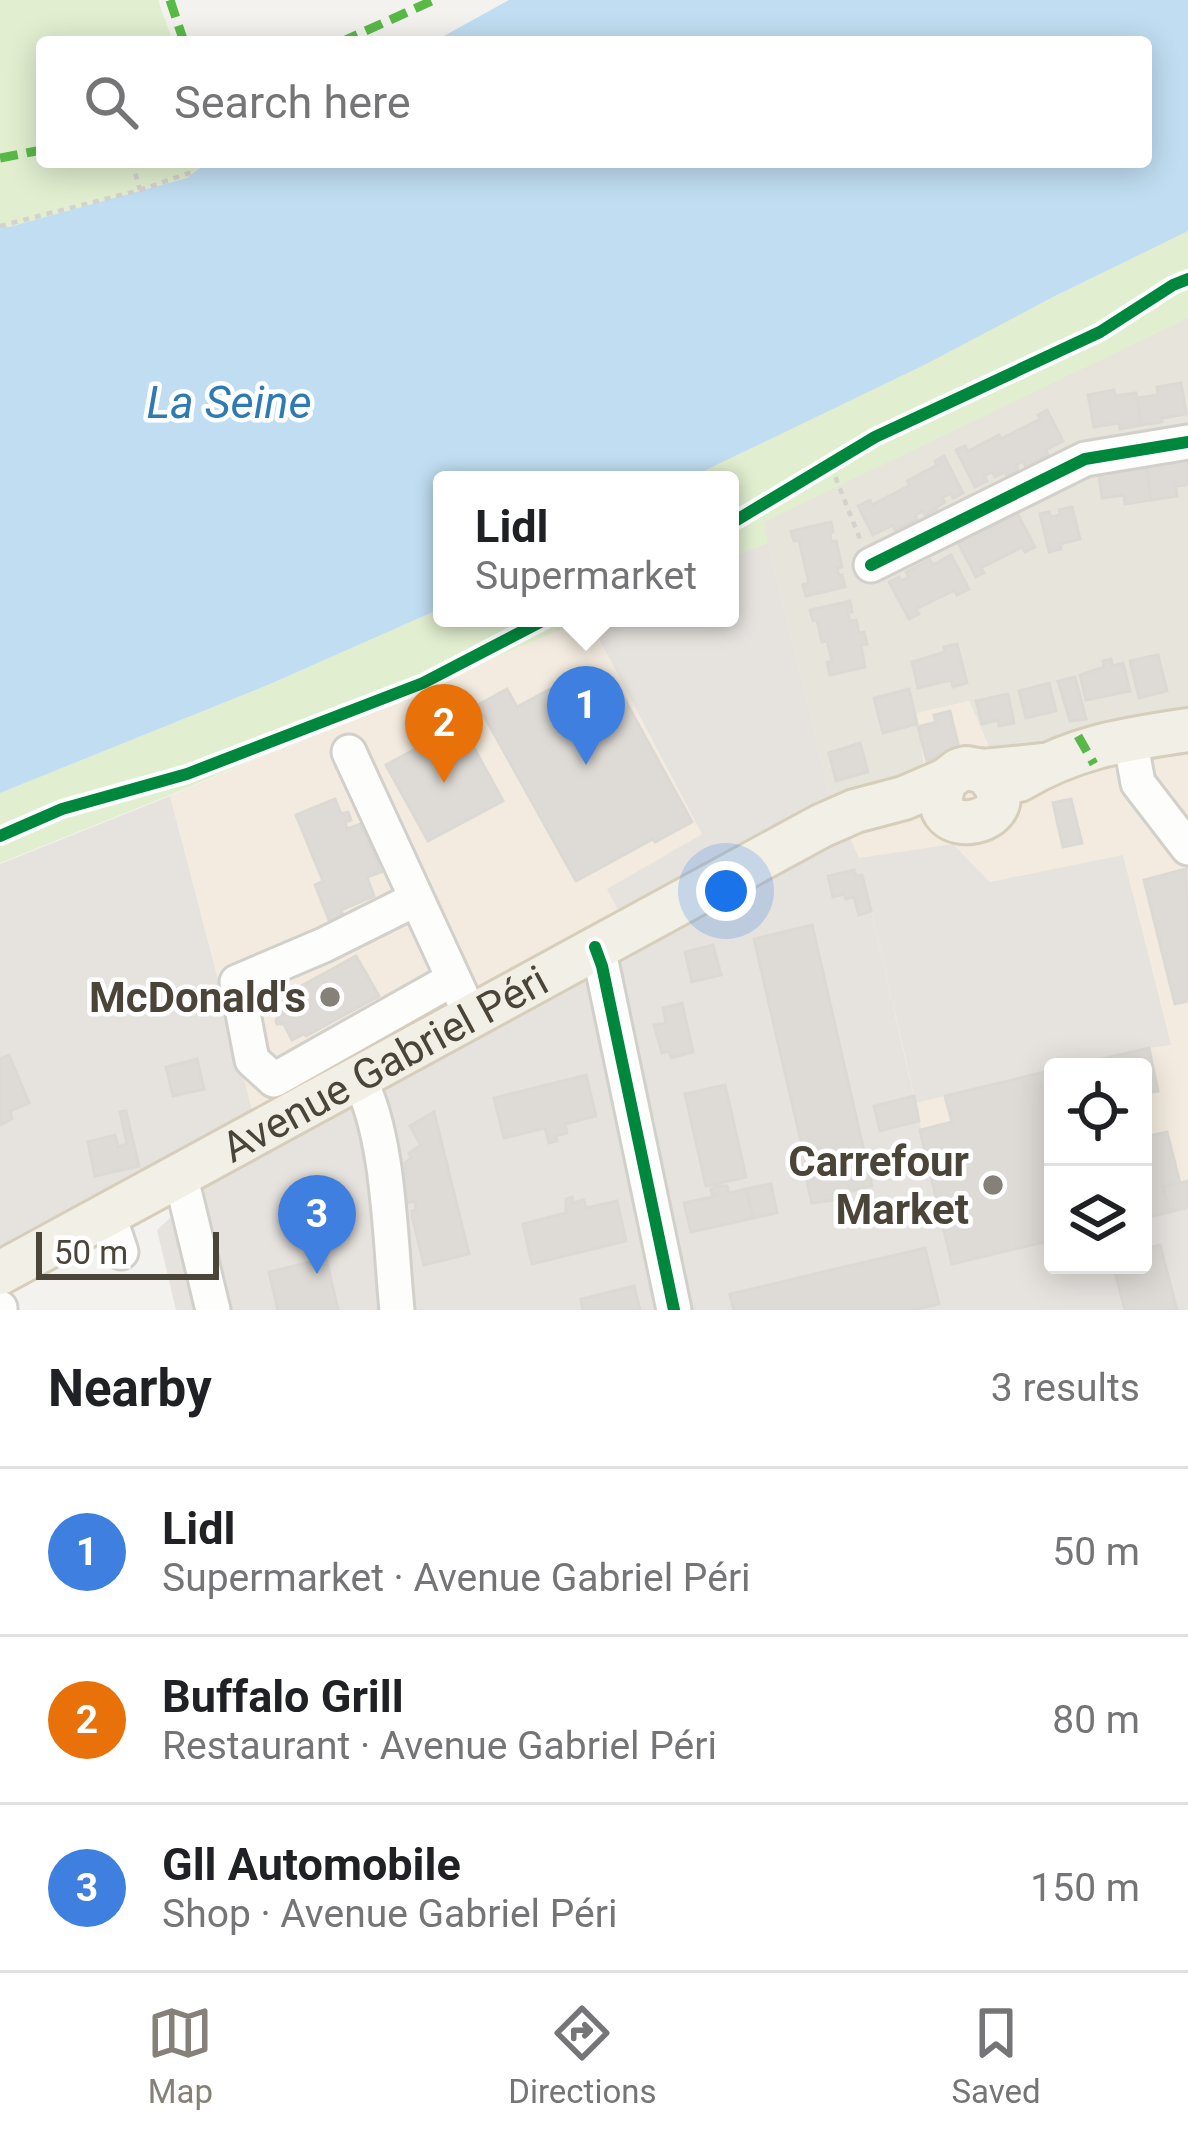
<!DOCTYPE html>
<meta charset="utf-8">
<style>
:root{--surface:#fff;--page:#f2f2f2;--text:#202124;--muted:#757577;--line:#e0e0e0;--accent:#868178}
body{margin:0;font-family:Roboto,sans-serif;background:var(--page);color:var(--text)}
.controls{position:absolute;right:36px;bottom:36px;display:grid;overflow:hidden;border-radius:12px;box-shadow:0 6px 30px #0003}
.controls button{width:108px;height:108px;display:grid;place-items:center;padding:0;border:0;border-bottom:3px solid var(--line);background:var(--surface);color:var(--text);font:60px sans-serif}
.scale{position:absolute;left:36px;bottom:30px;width:183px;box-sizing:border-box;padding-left:12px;border:6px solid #4b4439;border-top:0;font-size:33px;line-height:42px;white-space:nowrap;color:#4b4439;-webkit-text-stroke:9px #fff;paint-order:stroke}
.you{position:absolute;left:726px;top:891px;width:42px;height:42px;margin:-30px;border:9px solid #fff;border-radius:50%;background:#1a73e8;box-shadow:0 0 0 18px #1a73e833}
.badge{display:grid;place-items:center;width:78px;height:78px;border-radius:50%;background:var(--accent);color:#fff;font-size:39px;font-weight:700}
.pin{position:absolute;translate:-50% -99px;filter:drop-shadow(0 3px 6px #0008)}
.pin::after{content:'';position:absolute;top:63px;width:42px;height:36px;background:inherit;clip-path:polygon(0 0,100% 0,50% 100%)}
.popup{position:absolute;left:433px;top:471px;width:306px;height:156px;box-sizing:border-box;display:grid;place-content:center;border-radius:12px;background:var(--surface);filter:drop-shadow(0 3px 9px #0005);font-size:39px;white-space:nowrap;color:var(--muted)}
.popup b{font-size:45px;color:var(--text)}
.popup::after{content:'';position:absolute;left:50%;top:100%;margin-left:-24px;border:24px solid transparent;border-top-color:var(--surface)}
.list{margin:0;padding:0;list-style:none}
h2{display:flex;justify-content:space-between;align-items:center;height:156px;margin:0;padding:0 48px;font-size:51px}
h2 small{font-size:39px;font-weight:400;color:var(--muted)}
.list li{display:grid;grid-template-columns:78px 1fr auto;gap:36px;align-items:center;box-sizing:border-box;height:168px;padding:0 48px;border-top:3px solid var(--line)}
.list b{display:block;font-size:45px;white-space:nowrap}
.list p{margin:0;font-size:39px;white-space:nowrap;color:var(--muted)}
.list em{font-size:39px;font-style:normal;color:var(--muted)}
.icon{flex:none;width:66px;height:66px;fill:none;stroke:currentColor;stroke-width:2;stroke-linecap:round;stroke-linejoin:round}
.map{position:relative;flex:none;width:1188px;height:1310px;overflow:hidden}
.search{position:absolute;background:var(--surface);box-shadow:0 6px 30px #0003;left:36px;right:36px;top:36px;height:132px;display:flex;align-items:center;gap:30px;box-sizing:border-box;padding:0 42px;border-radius:12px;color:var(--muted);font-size:45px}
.sheet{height:660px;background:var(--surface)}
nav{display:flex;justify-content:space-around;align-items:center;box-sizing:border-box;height:168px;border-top:3px solid var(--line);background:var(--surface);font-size:33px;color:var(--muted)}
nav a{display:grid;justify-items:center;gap:6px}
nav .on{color:var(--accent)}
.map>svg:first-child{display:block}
</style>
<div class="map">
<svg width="1188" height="1310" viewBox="0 0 1188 1310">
<rect width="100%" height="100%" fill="#f4f2ee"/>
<polygon fill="#e7e4dc" points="1188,231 1188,755 1002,777 969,701 917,714 929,796 832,804 730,559 730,480 685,480"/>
<polygon fill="#f3ebdf" points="768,543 832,804 928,796 917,713 969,701 1002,777 1188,755 1188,1207 1143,1218 1143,1067 1053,1067 1053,1240 256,1125 170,796 588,618 730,618 730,558"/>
<polygon fill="#e6e2de" points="170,796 256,1125 844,824 859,858 952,1263 1053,1240 1053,1265 1143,1265 1143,1218 1188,1208 1188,1310 176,1310 157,1230 193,1197 253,1129 0,1259 0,864"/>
<g fill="#e1eecf">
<polygon points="0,0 158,0 173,42 42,42 42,162 208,162 188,178 9,227 0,227"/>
<polygon points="1188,231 1188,318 764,522 768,543 730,558 730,480 685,480 926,364 1053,297"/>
<polygon points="442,608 442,618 588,618 170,795 0,863 0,793 270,684"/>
</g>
<g fill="#e6e3df">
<polygon points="768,543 832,804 623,920 607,889 702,834 588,618 730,618 730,558"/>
<polygon points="953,844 990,882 1123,855 1171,1045 1149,1048 1067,1067 1053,1067 1053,1070 916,1103 859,858"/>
<polygon points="739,942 799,1195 782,1200 719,947"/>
<polygon points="889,1204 893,1224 796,1249 792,1227"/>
</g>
<polygon fill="#c0ddf1" points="509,0 1188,0 1188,231 1053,297 926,364 685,480 442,480 442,608 270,684 0,793 0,227 9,227 187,178 208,162 1146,162 1146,42 433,42"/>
<g fill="#dedbd6" stroke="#dcd9d4" stroke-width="3">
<polygon points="1181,383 1186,414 1162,418 1162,422 1141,425 1137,398 1158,395 1157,387"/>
<polygon points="1114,390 1115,396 1136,393 1141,425 1120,429 1119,423 1094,427 1088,395"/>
<polygon points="1047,410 1063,441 1046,450 1048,455 1026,467 1023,461 1016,465 1018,471 1007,476 1005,472 995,477 992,472 984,476 987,481 975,487 956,450 965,446 968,451 999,435 1001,439 1040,419 1038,415"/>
<polygon points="944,456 963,493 953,498 951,493 942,498 945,502 935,508 936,509 925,515 923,511 915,515 917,519 895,530 893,525 873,535 858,506 870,500 872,505 910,485 907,481 937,465 935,461"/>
<polygon points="1188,456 1188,485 1176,486 1177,496 1151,500 1146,466 1172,463 1171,458"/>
<polygon points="1146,466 1151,500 1125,504 1124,495 1102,498 1098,468 1121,470"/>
<polygon points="1072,507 1080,539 1060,544 1061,549 1049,552 1040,514 1049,512 1051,517 1060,515 1059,510"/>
<polygon points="1016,511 1035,547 1025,552 1022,547 981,568 984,573 976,577 957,541 975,532 972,526"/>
<polygon points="831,522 833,532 830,533 831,542 836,541 842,567 837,568 839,576 842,575 845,587 806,596 803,585 809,583 804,562 799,540 794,541 791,531"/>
<polygon points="951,555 969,589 957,595 955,590 916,609 919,614 909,619 889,582 899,577 901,581 909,577 906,572 930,560 933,565"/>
<polygon points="850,601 852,612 848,613 850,621 856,620 859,633 864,632 867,644 861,645 865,667 830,675 827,662 832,661 827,641 822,642 817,620 813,621 810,610"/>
<polygon points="957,644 967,683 953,687 951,680 918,688 912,662 945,652 944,647"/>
<polygon points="1158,655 1167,691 1139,698 1130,661"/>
<polygon points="1111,659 1113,666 1123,663 1130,691 1086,700 1080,675 1104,667 1103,661"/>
<polygon points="585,670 602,700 620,691 692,822 655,842 653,839 576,881 478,705 507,689 517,707"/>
<polygon points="1075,677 1086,719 1070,721 1058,681"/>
<polygon points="1049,683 1056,711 1026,718 1019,691"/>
<polygon points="909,689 917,724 883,733 874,698"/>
<polygon points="1008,694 1014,723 999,726 998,720 982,724 976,701"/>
<polygon points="950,711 959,748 927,761 918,727 936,722 934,715"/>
<polygon points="461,724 503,801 428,841 386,765"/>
<polygon points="860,743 868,772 836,781 829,753"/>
<polygon points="335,799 341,814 348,812 351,820 345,822 347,829 361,824 381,872 367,877 374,896 341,910 345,920 337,923 329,920 315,885 323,881 296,815"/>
<polygon points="1071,799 1082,843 1063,847 1053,803"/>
<polygon points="1186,869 1188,1001 1175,1004 1144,880"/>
<polygon points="854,870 856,876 862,875 871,911 859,915 854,897 846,899 844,894 833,897 828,876"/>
<polygon points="812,925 872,1186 833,1195 834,1200 812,1203 806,1177 809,1176 754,939"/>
<polygon points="713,945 721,975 692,982 685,952"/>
<polygon points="356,956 379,996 306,1036 304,1034 292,1040 284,1024 277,1024 276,1020 279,1016 274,1005 285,999 283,996"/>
<polygon points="682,1003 693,1052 671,1058 669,1051 662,1053 654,1025 666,1023 663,1008"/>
<polygon points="1149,1048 1158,1091 1143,1094 1143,1067 1067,1067"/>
<polygon points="9,1055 29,1103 10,1111 12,1119 0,1125 0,1059"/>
<polygon points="197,1059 204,1089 173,1096 166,1067"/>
<polygon points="1053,1070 1053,1240 952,1264 920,1130 952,1122 945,1096"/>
<polygon points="586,1075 596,1116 565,1124 567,1133 555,1136 557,1141 549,1143 545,1128 504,1138 494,1098"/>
<polygon points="725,1085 746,1177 706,1186 685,1094"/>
<polygon points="914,1096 919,1121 880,1131 874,1106"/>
<polygon points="1143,1107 1150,1136 1167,1132 1180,1183 1163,1187 1170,1212 1143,1218"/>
<polygon points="126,1111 139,1166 95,1176 88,1142 115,1135 118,1147 127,1144 120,1112"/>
<polygon points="434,1112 469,1254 424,1265 412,1216 412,1211 416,1210 415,1201 403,1204 400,1175 406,1173 405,1163 411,1158 409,1153 421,1145 410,1126"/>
<polygon points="1188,1181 1188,1207 1170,1212 1163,1187"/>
<polygon points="771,1184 777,1213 753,1218 746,1189"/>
<polygon points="718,1186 727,1186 729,1193 746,1189 753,1218 691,1232 684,1203 717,1196 718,1194 712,1194 711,1189"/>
<polygon points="572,1197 573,1203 584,1200 586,1208 617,1201 626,1241 532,1264 523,1224 566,1213 566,1199"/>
<polygon points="1160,1245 1177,1310 1125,1310 1113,1265 1143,1265 1143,1249"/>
<polygon points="925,1248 939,1304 913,1310 734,1310 730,1294"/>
<polygon points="326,1258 338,1310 278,1310 269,1272"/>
<polygon points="634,1286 640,1310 583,1310 581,1299"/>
</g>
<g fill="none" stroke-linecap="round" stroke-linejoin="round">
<g stroke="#d2d0cb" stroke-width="39">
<g id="minor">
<polyline points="871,565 1085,459 1188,442"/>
<polyline points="1130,739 1138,783 1188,848"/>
<polyline points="349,752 463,999"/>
<polyline points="416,899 324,945 237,982 252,1060 274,1080 453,979"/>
<polyline points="595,947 602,966 674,1310"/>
<path d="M358,1077C390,1135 390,1243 397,1310"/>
<polyline points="180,1174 213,1310"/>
<polyline points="108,1213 121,1252"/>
<polyline points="0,1308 0,1310"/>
</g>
</g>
<g stroke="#d6cebb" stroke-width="48">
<g id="major">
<path d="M946,780C915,850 1042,823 983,771"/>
<path d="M1019,780C1076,746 1124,740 1188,730"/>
<path id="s1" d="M0,1273L821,826L855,811L904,798L946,780L959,770L966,768L983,771L1044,765"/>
</g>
</g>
<g stroke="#d3d2cc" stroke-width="4.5" stroke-dasharray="6 6" stroke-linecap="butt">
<polyline points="132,162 140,190"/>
<polyline points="0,226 140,190 192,172"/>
<polyline points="831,466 860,539"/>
</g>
<use href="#minor" stroke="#fdfdfc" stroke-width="33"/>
<use href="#major" stroke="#f2efe6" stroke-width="42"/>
<g stroke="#58b947" stroke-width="9" stroke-dasharray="18 9" stroke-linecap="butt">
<polyline points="170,0 184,42"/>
<polyline points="341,42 434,0"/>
<polyline points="0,158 42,150"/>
<polyline points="1078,736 1094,764"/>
</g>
<g stroke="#fff" stroke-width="20">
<g id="cycleway">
<polyline points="730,524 875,437 1100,332 1173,285 1188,279"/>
<polyline points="871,565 1085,459 1188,442"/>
<polyline points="0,836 62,809 187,774 423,683 548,618"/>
<polyline points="595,947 602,966 674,1310"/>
</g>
</g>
<use href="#cycleway" stroke="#00873e" stroke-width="12"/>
</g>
<g fill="#868178" stroke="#fff" stroke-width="4.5">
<circle cx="330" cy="997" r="12"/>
<circle cx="993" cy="1185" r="12"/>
</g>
<g text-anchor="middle" stroke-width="9" stroke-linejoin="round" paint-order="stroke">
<g font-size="42" font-weight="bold" fill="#4b4439" stroke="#fff" text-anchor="end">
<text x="306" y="1012">McDonald's</text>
<text x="969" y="1176">Carrefour<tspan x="969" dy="48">Market</tspan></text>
</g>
<g font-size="42" fill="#4b4439" stroke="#fff">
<text dy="15" stroke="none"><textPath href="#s1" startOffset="438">Avenue Gabriel Péri</textPath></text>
</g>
<g font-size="45" font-style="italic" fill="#2e7ab2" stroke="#fff">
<text x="229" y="418">La Seine</text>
</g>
</g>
</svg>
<div class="controls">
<button><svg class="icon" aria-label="locate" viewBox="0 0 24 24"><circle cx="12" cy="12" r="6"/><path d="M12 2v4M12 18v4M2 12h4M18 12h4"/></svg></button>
<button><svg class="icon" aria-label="layers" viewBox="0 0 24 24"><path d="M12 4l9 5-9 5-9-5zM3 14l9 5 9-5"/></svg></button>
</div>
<div class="scale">50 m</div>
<div class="you"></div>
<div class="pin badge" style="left:586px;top:765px;background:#3f7fe0">1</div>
<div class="popup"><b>Lidl</b>Supermarket</div>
<div class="pin badge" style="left:444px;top:783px;background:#e8710a">2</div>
<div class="pin badge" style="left:317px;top:1274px;background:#3f7fe0">3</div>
<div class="search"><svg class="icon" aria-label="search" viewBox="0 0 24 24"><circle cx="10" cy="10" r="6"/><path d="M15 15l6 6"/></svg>Search here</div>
</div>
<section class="sheet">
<h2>Nearby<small>3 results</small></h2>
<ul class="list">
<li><span class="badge" style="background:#3f7fe0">1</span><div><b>Lidl</b><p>Supermarket · Avenue Gabriel Péri</p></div><em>50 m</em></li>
<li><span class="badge" style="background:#e8710a">2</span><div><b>Buffalo Grill</b><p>Restaurant · Avenue Gabriel Péri</p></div><em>80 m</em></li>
<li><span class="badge" style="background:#3f7fe0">3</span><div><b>Gll Automobile</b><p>Shop · Avenue Gabriel Péri</p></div><em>150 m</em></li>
</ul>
</section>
<nav>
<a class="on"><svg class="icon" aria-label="map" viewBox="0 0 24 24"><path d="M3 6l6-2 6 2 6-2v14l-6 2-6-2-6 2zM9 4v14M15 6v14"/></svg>Map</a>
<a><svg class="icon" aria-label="directions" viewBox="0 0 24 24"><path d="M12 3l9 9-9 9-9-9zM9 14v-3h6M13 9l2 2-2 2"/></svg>Directions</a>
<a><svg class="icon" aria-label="saved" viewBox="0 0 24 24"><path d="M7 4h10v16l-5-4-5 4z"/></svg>Saved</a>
</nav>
